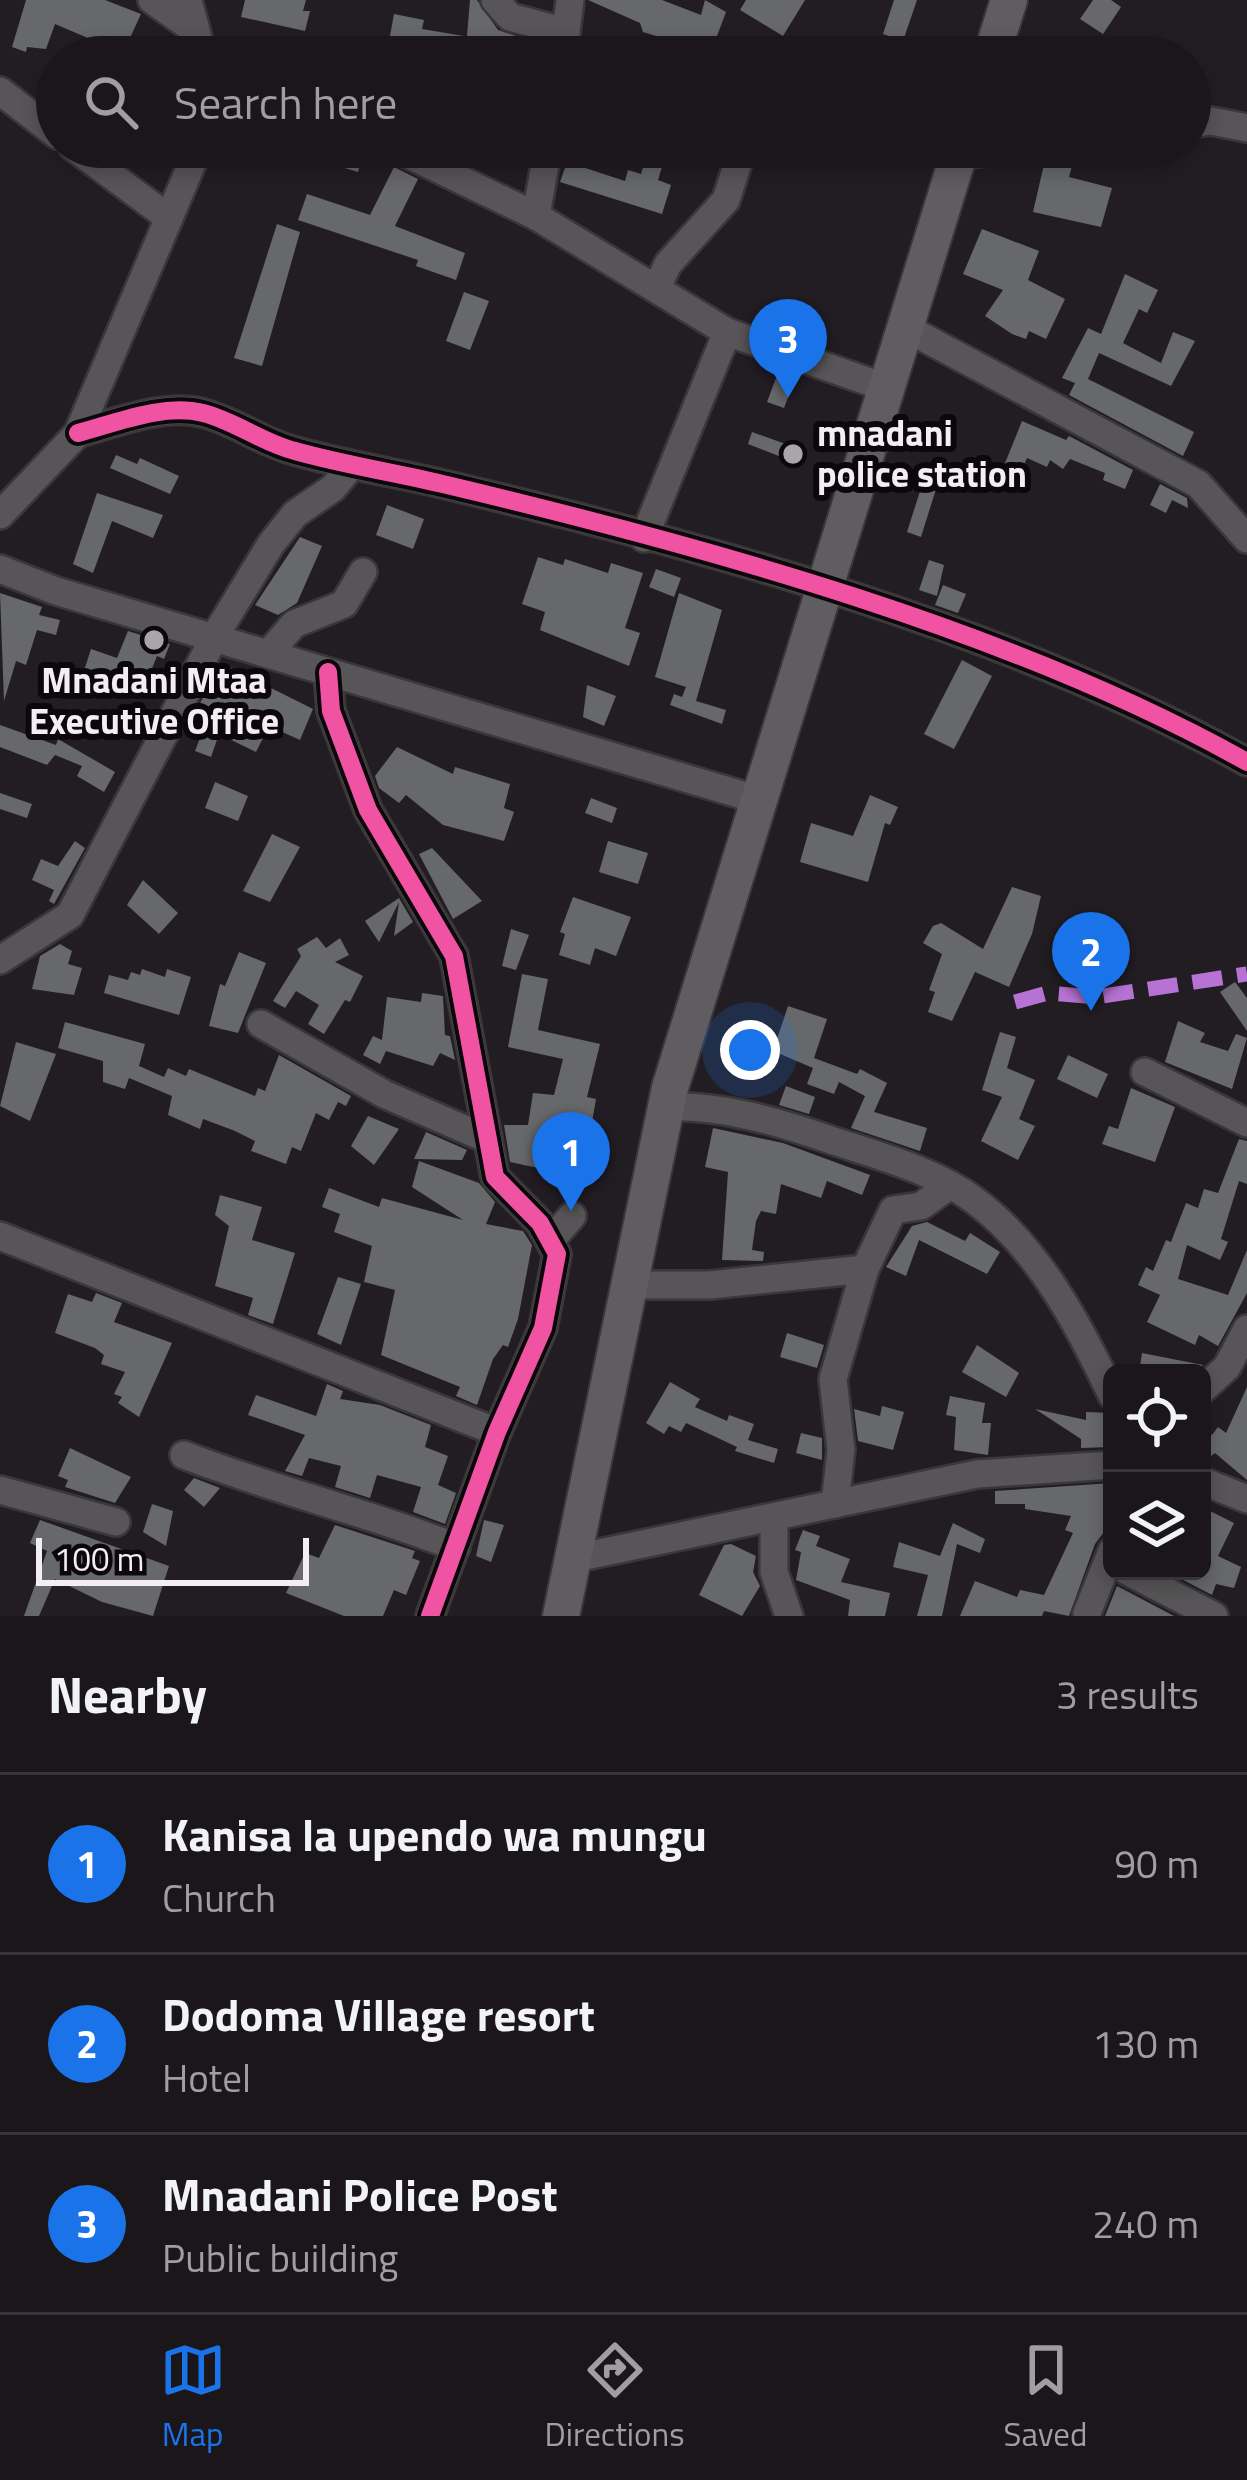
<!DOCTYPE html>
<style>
:root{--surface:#1a161a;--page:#231f23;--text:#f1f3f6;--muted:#9f9fa2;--line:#383539;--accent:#1a73e8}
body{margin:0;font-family:"Titillium Web",sans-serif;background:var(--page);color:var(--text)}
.controls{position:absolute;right:36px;bottom:36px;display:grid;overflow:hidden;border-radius:18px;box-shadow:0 6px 18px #0003}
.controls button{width:108px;height:108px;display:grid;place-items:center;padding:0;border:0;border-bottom:3px solid var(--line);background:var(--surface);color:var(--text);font:60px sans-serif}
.scale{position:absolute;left:36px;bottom:30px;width:273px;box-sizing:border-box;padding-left:12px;border:6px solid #f4edf4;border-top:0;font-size:33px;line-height:42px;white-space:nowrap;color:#f4edf4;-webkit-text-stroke:9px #0b070b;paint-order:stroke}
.you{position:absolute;left:750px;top:1050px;width:42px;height:42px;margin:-30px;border:9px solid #fff;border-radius:50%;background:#1a73e8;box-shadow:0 0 0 18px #1a73e833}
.badge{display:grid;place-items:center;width:78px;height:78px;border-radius:50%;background:var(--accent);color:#fff;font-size:39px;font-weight:700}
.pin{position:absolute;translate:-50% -99px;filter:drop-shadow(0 3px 6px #0008)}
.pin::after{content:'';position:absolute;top:63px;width:42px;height:36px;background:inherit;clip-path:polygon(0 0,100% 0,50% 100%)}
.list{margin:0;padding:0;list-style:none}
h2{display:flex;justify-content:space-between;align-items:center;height:156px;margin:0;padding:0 48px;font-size:51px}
h2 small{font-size:39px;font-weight:400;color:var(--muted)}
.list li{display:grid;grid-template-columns:78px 1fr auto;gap:36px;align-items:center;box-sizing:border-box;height:180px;padding:0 48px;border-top:3px solid var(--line)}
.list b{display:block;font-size:45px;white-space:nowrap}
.list p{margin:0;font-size:39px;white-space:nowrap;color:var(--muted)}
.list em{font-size:39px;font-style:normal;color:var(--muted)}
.icon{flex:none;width:66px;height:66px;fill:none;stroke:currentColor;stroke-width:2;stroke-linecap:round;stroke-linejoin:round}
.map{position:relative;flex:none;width:1247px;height:1616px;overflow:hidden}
.search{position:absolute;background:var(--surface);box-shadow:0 6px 18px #0003;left:36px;right:36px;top:36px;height:132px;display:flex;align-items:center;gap:30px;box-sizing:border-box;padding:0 42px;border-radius:66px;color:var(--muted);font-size:45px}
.sheet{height:696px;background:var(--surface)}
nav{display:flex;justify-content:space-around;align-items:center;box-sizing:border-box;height:168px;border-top:3px solid var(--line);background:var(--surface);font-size:33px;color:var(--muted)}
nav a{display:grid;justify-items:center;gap:6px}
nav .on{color:var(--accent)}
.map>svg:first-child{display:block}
</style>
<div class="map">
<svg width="1247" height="1616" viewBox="0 0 1247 1616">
<rect width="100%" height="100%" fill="#221d23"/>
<g fill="#676869">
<polygon points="26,0 105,0 141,14 123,53 55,24 46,49 27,47 26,52 12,47"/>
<polygon points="245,0 306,0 303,11 310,11 305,31 241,17"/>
<polygon points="470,0 477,0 498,30 531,41 526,57 501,57 466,47"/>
<polygon points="588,0 662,0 701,15 705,0 726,12 717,36 769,57 690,57 693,47 643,32 640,23"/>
<polygon points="746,0 805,0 783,36 740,10"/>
<polygon points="894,0 917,0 903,41 883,34"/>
<polygon points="1093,0 1111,0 1121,7 1103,34 1080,19"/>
<polygon points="394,14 424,20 422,29 464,36 460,57 386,57"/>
<polygon points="287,147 338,147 363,154 358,172 314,159 311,167 294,162 297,154"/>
<polygon points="649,147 668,147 658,180 671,185 662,214 560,182 567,162 625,181 628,170 641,174"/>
<polygon points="1045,160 1072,166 1069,177 1112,188 1101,227 1033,212"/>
<polygon points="394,167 418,179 395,226 465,253 456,280 416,266 418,260 298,220 307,194 370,215"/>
<polygon points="277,224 300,232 262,366 234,358"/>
<polygon points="982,229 1039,251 1028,280 1065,299 1046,339 1029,331 1026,339 1012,334 985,316 1003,290 963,274"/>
<polygon points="1125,274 1158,290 1147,313 1139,309 1123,343 1161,363 1173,332 1195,341 1171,386 1099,353 1088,379 1194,432 1183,456 1069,395 1075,383 1062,378 1088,328 1101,334"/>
<polygon points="464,292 489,301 470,350 446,341"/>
<polygon points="776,378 793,384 784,408 767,402"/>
<polygon points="1022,421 1066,440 1069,436 1133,470 1125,489 1103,480 1105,473 1070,459 1063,469 1050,460 1047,467 1027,458 1020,474 1003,468"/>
<polygon points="752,432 805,451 800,464 748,444"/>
<polygon points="116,455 137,464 140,458 179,476 170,494 110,468"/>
<polygon points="1160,484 1187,498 1188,508 1172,500 1166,513 1150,505"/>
<polygon points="922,485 936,489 921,537 907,532"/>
<polygon points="97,493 163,515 153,538 112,521 93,573 73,564"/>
<polygon points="387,505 424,519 413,549 376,535"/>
<polygon points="300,537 322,546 297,603 278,615 255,605"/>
<polygon points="538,557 563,565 565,559 608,573 611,563 643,573 625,628 640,633 629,666 540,630 545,612 522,604"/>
<polygon points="929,560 944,565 937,596 919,590"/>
<polygon points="656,569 681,578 674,597 649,587"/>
<polygon points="943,585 966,594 958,613 935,605"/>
<polygon points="0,593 42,607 39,615 60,620 56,635 37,630 26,665 16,661 4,701"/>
<polygon points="679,593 722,610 696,701 726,710 722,724 670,705 674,694 682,697 686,687 655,677"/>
<polygon points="128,631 170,644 164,659 157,656 141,696 81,680 91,649 117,658"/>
<polygon points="962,660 992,676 954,749 924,734"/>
<polygon points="221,663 313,709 300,740 269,726 256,752 219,734 211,757 195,751 209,715 196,711"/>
<polygon points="587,685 616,696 604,726 583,717"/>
<polygon points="0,725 56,745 58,739 115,772 104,792 77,776 82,766 55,755 47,765 0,747"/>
<polygon points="397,747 453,774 455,767 510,784 504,808 514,812 504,841 443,825 406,795 399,803 379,788 375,776"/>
<polygon points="215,782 248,796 238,821 205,808"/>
<polygon points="0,793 32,804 27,818 0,809"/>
<polygon points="870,795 898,807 890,825 885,823 868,882 800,862 811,823 853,836"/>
<polygon points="591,798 617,808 612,823 585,813"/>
<polygon points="272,834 300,847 270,902 243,891"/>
<polygon points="75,841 85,848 54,904 49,901 54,890 32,880 41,859 58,866"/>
<polygon points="608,841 648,853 638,884 599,872"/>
<polygon points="432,848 482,901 453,919 419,854"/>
<polygon points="143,880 178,913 159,934 127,905"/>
<polygon points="1012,887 1041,896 1032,934 1009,987 975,972 952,1021 928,1012 935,992 929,990 942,954 923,943 933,926 941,923 983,949"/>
<polygon points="573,897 631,917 616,956 595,948 590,965 559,955 565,934 560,932"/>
<polygon points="399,898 413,922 394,936 399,902 379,942 365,921"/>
<polygon points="511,929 529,935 516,970 502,966"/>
<polygon points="317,937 326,948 340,938 349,955 335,962 363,976 350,1002 345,1000 324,1034 308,1024 319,1005 296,991 285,1008 273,1001 301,956 297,949"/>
<polygon points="60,944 72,951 68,964 82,968 74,995 32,989 40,956"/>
<polygon points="239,952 266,963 238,1033 209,1026 220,984 225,986"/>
<polygon points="142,969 165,977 167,969 191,977 179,1015 104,993 109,975 128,980 131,972 140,975"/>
<polygon points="522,974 548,979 538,1030 600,1044 587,1097 596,1099 586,1157 572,1157 566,1174 510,1162 504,1125 528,1125 533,1093 554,1095 563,1059 508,1047"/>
<polygon points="1235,982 1247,998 1247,1031 1220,992"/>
<polygon points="422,993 443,996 445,1035 450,1036 455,1060 440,1053 433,1066 386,1051 380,1064 363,1055 373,1036 382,1040 387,997 421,1002"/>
<polygon points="788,1006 827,1019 814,1058 857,1074 860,1069 887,1083 874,1112 927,1128 920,1151 851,1128 865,1096 839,1082 834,1094 807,1084 813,1068 773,1051"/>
<polygon points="1178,1021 1205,1033 1200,1042 1228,1051 1236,1034 1247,1038 1232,1089 1165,1062"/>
<polygon points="65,1022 145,1044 139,1066 164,1077 168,1068 186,1076 189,1069 255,1096 258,1088 265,1091 279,1055 351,1096 346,1106 338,1102 329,1120 316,1113 301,1151 292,1147 286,1164 251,1151 255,1141 235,1131 203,1119 200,1129 168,1115 172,1096 129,1078 125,1089 103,1082 103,1061 58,1048"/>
<polygon points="1000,1032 1016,1037 1007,1068 1035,1080 1019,1119 1035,1126 1018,1160 981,1141 1002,1097 982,1090"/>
<polygon points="16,1042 56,1054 30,1121 0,1106"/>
<polygon points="1068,1055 1108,1074 1097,1098 1057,1079"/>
<polygon points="786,1086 815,1097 809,1114 779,1105"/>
<polygon points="1131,1088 1175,1107 1155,1162 1102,1144 1109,1126 1118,1129"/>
<polygon points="368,1116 399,1129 374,1165 351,1146"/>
<polygon points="713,1128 783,1143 870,1175 862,1195 827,1181 821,1198 781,1184 776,1214 761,1211 756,1221 752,1250 764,1252 763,1261 722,1260 728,1172 705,1167"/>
<polygon points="426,1132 467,1150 462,1160 414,1159"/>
<polygon points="1239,1139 1247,1141 1247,1184 1239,1181 1221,1239 1228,1242 1220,1260 1187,1245 1178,1279 1228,1295 1247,1250 1247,1293 1218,1346 1199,1335 1195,1345 1147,1322 1160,1295 1138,1285 1146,1267 1153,1271 1166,1240 1171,1242 1186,1203 1198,1208 1204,1189 1218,1193"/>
<polygon points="419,1161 479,1183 495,1202 486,1224 523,1231 532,1245 518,1319 508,1347 503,1345 493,1359 477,1405 456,1396 460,1387 381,1355 395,1290 364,1282 372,1246 334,1232 340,1214 322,1207 329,1188 379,1207 382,1198 463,1220 412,1187"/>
<polygon points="220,1195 262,1207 252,1240 295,1253 273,1324 248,1315 253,1298 215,1286 229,1226 215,1215"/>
<polygon points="927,1222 965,1241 970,1233 1000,1252 987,1274 919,1240 906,1276 886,1267 912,1226"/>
<polygon points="338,1277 361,1284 341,1345 317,1334"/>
<polygon points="96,1293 122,1303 114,1322 172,1343 139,1417 118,1403 122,1397 114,1394 125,1372 101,1364 104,1355 95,1348 55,1333 68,1294 92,1302"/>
<polygon points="787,1333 824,1345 817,1368 780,1357"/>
<polygon points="977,1345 1019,1373 1006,1397 962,1372"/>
<polygon points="1142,1353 1203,1365 1194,1373 1139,1373"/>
<polygon points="670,1382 700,1399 695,1407 727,1421 729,1415 754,1424 748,1440 778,1449 774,1463 735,1451 737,1447 686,1423 681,1432 669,1426 664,1434 646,1423"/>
<polygon points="327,1384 343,1391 340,1399 380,1405 431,1425 425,1447 448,1456 438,1485 456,1493 445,1524 413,1512 421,1487 377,1475 370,1498 335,1487 341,1466 309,1458 302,1476 285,1471 305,1435 248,1415 256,1395 316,1416"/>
<polygon points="1247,1387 1247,1480 1215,1453 1202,1463 1202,1426 1212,1435 1218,1427 1226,1433"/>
<polygon points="950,1396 985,1403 982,1423 991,1423 988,1455 954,1450 956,1417 946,1415"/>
<polygon points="882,1406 904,1412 893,1450 858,1441 854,1409 880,1416"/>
<polygon points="1035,1409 1086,1420 1086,1412 1111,1413 1112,1447 1081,1448 1081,1439"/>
<polygon points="801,1433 822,1438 822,1460 796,1453"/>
<polygon points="70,1448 131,1477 115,1503 65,1487 68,1480 58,1476"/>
<polygon points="194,1478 220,1488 204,1507 184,1490"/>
<polygon points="1112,1483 1112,1531 1107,1528 1095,1544 1069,1616 1044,1611 1042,1616 960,1616 975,1581 1017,1597 1020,1590 1044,1595 1073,1533 1065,1530 1071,1516 1025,1509 1025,1504 995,1504 995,1491"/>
<polygon points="152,1504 173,1511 166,1546 143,1532"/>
<polygon points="1210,1511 1234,1523 1218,1556 1241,1567 1234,1588 1216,1584 1212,1595 1166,1571 1202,1576 1202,1527"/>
<polygon points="40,1520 169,1566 153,1616 102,1602 55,1579 39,1616 24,1616 47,1551 30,1543"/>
<polygon points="484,1520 504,1525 491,1562 476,1556"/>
<polygon points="953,1523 985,1539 980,1553 957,1544 942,1616 917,1616 928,1575 893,1567 899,1542 940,1556"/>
<polygon points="335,1525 415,1551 412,1558 420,1561 406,1595 394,1590 383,1616 344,1616 286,1593 305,1553 319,1558"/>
<polygon points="803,1530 820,1536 816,1546 850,1559 841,1582 890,1593 885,1616 848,1616 850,1600 796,1580 801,1552 795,1550"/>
<polygon points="731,1544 756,1556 753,1572 760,1586 742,1616 699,1595 724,1545"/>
<polygon points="1117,1586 1119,1587 1174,1616 1105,1616"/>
</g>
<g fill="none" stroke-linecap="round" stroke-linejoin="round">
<g stroke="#3a373b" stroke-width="32">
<g id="minor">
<polyline points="152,0 193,29"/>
<polyline points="188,0 203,57"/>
<polyline points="495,0 510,17 566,32"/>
<polyline points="563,57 570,0"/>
<polyline points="0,91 57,135"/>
<polyline points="1190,124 1211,121 1247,128"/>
<polyline points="73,147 169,218"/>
<polyline points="393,147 536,216 727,332 884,387"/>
<polyline points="959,155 1032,147"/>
<polyline points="536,216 548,147"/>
<polyline points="657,287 668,264 726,200 743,147"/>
<polyline points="904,327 1198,484 1247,539"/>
<path d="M78,433C116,423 163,403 203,413C235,421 263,443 295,451C345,465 397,473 447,485C708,547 1013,631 1247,762"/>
<polyline points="0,515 78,433 199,147"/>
<polyline points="644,538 727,332"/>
<polyline points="0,569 56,591 759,800"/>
<polyline points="268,654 294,624 344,604 363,572"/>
<polyline points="328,672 331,711 368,810 454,956 495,1177 540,1223 557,1254 543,1328 497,1432 430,1616"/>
<polyline points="0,960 70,915 215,636 271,544 295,514 333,488 352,465"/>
<polyline points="261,1024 384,1094 487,1139"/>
<polyline points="1145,1072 1247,1123"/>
<path d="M665,1107C721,1105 776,1121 828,1139C875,1155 934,1170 974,1200C1038,1247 1079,1325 1112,1395"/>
<polyline points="0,1236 497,1432"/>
<polyline points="551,1240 572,1216"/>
<polyline points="630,1285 710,1285 865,1269 893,1210 921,1206 950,1185"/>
<polyline points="1202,1390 1227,1367 1247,1329"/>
<path d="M184,1455C274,1490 366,1512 456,1547"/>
<polyline points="1202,1481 1247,1499"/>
<polyline points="0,1490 116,1522"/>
<polyline points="835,1504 841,1450 833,1379 865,1269"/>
<polyline points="774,1517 774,1572 789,1616"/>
<polyline points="571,1559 977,1474 1112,1465"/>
<polyline points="1127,1571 1214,1616"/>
<polyline points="1087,1613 1112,1551"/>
</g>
</g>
<g stroke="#3a373b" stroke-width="40">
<g id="highway">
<polyline points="991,57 1009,0"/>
<polyline points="561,1616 670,1088 961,147"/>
</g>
</g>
<use href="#minor" stroke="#575557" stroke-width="27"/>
<use href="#highway" stroke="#5f5d5f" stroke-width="36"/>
<polyline stroke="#b673d3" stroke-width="15" stroke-dasharray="30 15" stroke-linecap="butt" points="1015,1002 1048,993 1096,997 1247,974"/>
<g stroke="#0b070b" stroke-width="26">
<g id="cycleway">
<path d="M78,433C116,423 163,403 203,413C235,421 263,443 295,451C345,465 397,473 447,485C708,547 1013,631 1247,762"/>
<polyline points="328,672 331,711 368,810 454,956 495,1177 540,1223 557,1254 543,1328 497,1432 430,1616"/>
</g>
</g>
<use href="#cycleway" stroke="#f153a3" stroke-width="18"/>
</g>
<g fill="#aaa4ab" stroke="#0b070b" stroke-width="4.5">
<circle cx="793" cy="454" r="12"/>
<circle cx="154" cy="640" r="12"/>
</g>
<g text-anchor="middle" stroke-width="12" stroke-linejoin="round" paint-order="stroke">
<g font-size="36" font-weight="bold" fill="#f4edf4" stroke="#0b070b" text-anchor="start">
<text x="817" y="446">mnadani<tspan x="817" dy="41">police station</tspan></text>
<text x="154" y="693" text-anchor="middle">Mnadani Mtaa<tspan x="154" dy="41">Executive Office</tspan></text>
</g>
</g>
</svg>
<div class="controls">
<button><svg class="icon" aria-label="locate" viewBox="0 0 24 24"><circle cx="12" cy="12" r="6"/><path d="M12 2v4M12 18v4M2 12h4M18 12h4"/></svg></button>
<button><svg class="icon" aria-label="layers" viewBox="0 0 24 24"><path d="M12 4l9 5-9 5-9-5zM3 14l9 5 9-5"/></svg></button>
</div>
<div class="scale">100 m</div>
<div class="you"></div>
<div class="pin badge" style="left:571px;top:1211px">1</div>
<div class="pin badge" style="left:1091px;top:1011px">2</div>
<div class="pin badge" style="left:788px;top:398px">3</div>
<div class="search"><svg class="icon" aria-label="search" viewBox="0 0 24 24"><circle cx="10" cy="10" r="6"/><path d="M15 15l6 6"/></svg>Search here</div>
</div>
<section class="sheet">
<h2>Nearby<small>3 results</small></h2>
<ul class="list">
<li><span class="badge">1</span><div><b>Kanisa la upendo wa mungu</b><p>Church</p></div><em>90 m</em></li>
<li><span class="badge">2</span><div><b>Dodoma Village resort</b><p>Hotel</p></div><em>130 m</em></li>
<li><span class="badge">3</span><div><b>Mnadani Police Post</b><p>Public building</p></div><em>240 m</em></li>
</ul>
</section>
<nav>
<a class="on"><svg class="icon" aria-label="map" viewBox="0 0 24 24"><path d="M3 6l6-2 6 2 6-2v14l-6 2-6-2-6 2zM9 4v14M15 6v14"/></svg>Map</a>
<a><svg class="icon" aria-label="directions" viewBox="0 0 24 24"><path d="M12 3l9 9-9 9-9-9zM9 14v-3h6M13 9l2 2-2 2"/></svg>Directions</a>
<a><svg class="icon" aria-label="saved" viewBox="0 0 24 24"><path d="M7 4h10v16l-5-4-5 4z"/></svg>Saved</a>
</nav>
